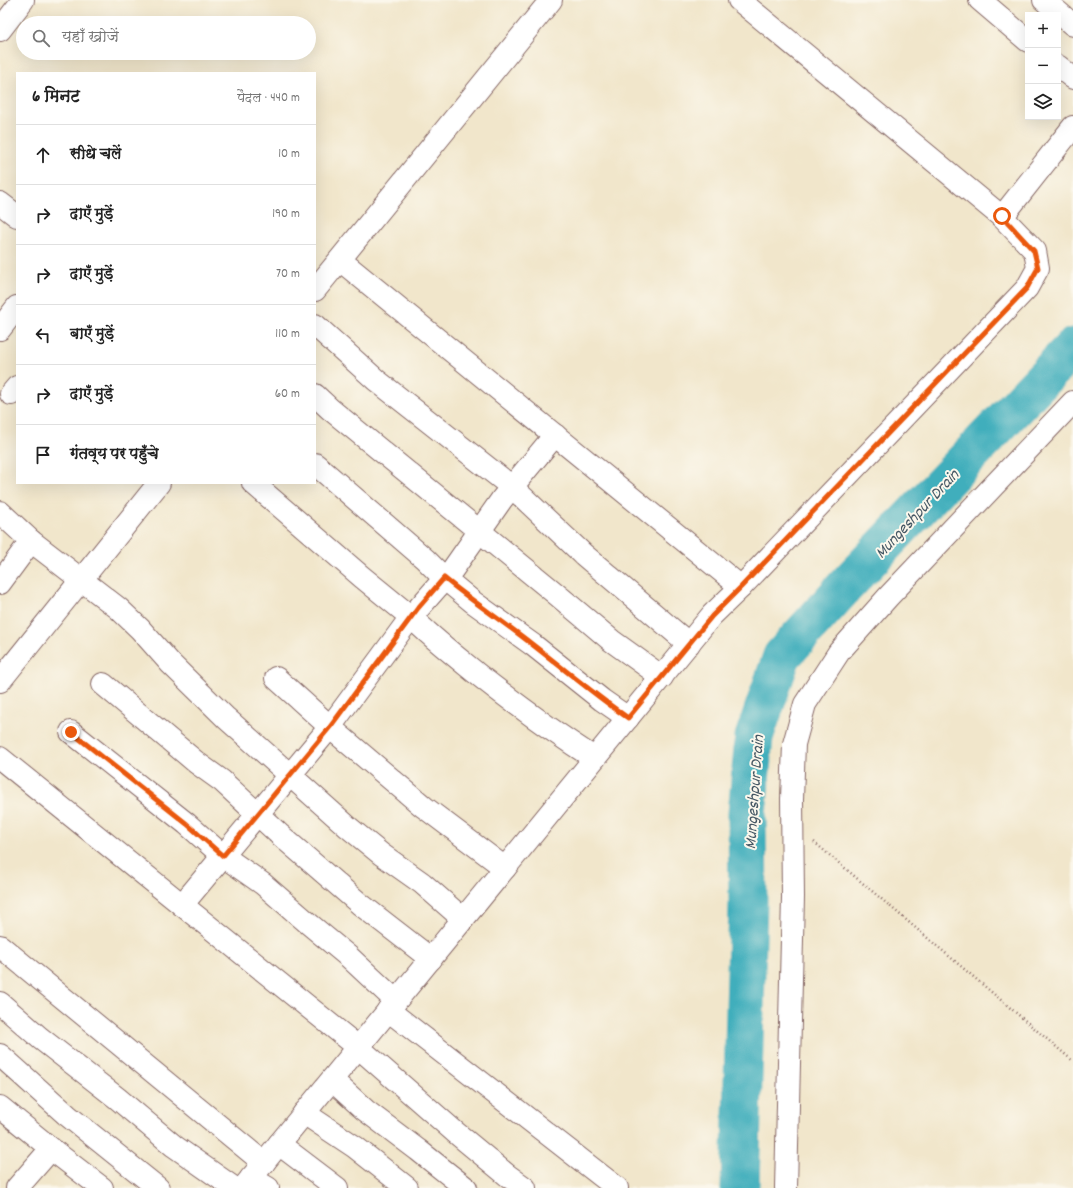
<!DOCTYPE html>
<html lang="hi">
<meta charset="utf-8">
<style>
:root{--surface:#fff;--page:#f2f2f2;--text:#222;--muted:#767676;--line:#e0e0e0}
body{margin:0;font-family:Dekko,"Playpen Sans Deva",sans-serif;background:var(--page);color:var(--text)}
.controls{position:absolute;right:12px;top:12px;display:grid;overflow:hidden;border-radius:0px;box-shadow:0 4px 16px #0002}
.controls button{width:36px;height:36px;display:grid;place-items:center;padding:0;border:0;border-bottom:1px solid var(--line);background:var(--surface);color:var(--text);font:20px sans-serif}
.stop{position:absolute;width:12px;height:12px;margin:-9px;border:3px solid #ea580c;border-radius:50%;background:#fff}
.stop.end{background:#ea580c;border-color:#fff;box-shadow:0 1px 4px #0008}
.list{margin:0;padding:0;list-style:none}
h2{display:flex;justify-content:space-between;align-items:center;height:52px;margin:0;padding:0 16px;font-size:17px}
h2 small{font-size:13px;font-weight:400;color:var(--muted)}
.list li{display:grid;grid-template-columns:26px 1fr auto;gap:12px;align-items:center;box-sizing:border-box;height:60px;padding:0 16px;border-top:1px solid var(--line)}
.list b{display:block;font-size:15px;white-space:nowrap}
.list em{font-size:13px;font-style:normal;color:var(--muted)}
.icon{flex:none;width:22px;height:22px;fill:none;stroke:currentColor;stroke-width:2;stroke-linecap:round;stroke-linejoin:round}
.map{position:relative;flex:none;width:1073px;height:1188px;overflow:hidden}
.search{position:absolute;background:var(--surface);box-shadow:0 4px 16px #0002;left:16px;top:16px;width:300px;height:44px;display:flex;align-items:center;gap:10px;box-sizing:border-box;padding:0 14px;border-radius:22px;color:var(--muted);font-size:15px}
.panel{position:absolute;background:var(--surface);box-shadow:0 4px 16px #0002;left:16px;top:72px;width:300px;height:412px;border-radius:0px}
.map>svg:first-child{display:block}
</style>
<div class="map">
<svg width="1073" height="1188" viewBox="0 0 1073 1188">
<rect width="100%" height="100%" fill="#fbf7ec"/>
<filter id="ink" filterUnits="userSpaceOnUse"><feTurbulence type="fractalNoise" baseFrequency=".025" numOctaves="2"/><feDisplacementMap in="SourceGraphic" scale="8" xChannelSelector="R" yChannelSelector="G"/><feConvolveMatrix kernelMatrix="1 2 1 2 8 2 1 2 1" color-interpolation-filters="sRGB"/></filter>
<filter id="wash" filterUnits="userSpaceOnUse"><feTurbulence type="fractalNoise" baseFrequency=".012" numOctaves="4" result="noise"/><feDisplacementMap in="SourceGraphic" scale="16" xChannelSelector="R" yChannelSelector="G"/><feGaussianBlur stdDeviation="0.9" result="paint"/><feColorMatrix in="noise" values="0 0 0 0 0 0 0 0 0 0 0 0 0 0 0 0 0 1.4 0 .05"/><feComposite in="paint" operator="in"/></filter>
<g filter="url(#wash)">
<rect width="100%" height="100%" fill="#f1e6cb"/>
<g fill="none" stroke-linecap="round" stroke-linejoin="round">
<polyline stroke="#3faebc" stroke-width="39" points="740,1188 748,903 747,814 754,737 782,656 847,584 1073,347"/>
</g>
</g>
<g filter="url(#ink)">
<g fill="none" stroke-linecap="round" stroke-linejoin="round">
<g stroke="#846563" stroke-width="24">
<g id="minor">
<polyline points="980,0 1028,41"/>
<polyline points="1044,0 1073,25"/>
<polyline points="0,30 23,0"/>
<polyline points="1058,66 1073,78"/>
<polyline points="0,203 17,216"/>
<polyline points="1002,217 1073,127"/>
<polyline points="340,260 741,587"/>
<polyline points="315,290 551,0"/>
<polyline points="315,325 376,380 512,487 584,555 689,644"/>
<polyline points="0,329 17,307"/>
<polyline points="11,394 17,387"/>
<polyline points="315,395 330,409 555,593 612,641 662,677"/>
<path d="M555,435L502,499L453,569L411,617C431,637 454,655 476,673C514,703 553,732 594,758"/>
<polyline points="315,464 425,559 444,578 473,602 533,645 602,700 628,718"/>
<polyline points="0,512 31,541 118,608 140,629 171,664 226,718 348,827 381,854 422,883 463,919"/>
<polyline points="0,583 31,541"/>
<polyline points="276,678 339,735 424,807 505,868"/>
<polyline points="0,681 159,483"/>
<polyline points="103,684 197,763 222,781 279,834 360,904 431,959"/>
<polyline points="71,732 187,824 223,856 263,884 308,923 349,957 396,1001"/>
<polyline points="0,758 358,1047 455,1132 507,1175 525,1188"/>
<polyline points="182,905 330,727 411,617 362,577 253,483"/>
<polyline points="0,946 264,1163"/>
<polyline points="0,1003 40,1038 117,1098 174,1146 234,1188"/>
<polyline points="388,1010 617,1188"/>
<polyline points="0,1055 67,1115 158,1188"/>
<polyline points="332,1080 365,1110 418,1150 466,1188"/>
<polyline points="0,1107 59,1155 102,1188"/>
<polyline points="304,1113 355,1147 407,1188"/>
<polyline points="279,1144 337,1188"/>
<polyline points="251,1178 268,1188"/>
<polyline points="17,1188 51,1149"/>
<polyline points="243,1188 712,615 741,587 1027,288 1038,268 1035,251 1002,217 739,0"/>
<polyline points="786,1188 793,897 792,799 794,744 805,704 839,652 888,597 1073,402"/>
</g>
</g>
<polyline stroke="#846563" stroke-width="2.5" stroke-dasharray="1 3" stroke-linecap="butt" points="814,842 1073,1061"/>
<use href="#minor" stroke="#fff" stroke-width="22"/>
</g>
</g>
<g fill="none" stroke-linecap="round" stroke-linejoin="round" filter="url(#ink)">
<path stroke="#ea580c" stroke-width="5" d="M71,732L187,824L223,856L330,727L418,608L444,578C473,602 504,622 533,645C564,669 595,695 628,718L712,616L741,587L1027,288L1038,268L1034,251L1002,216"/>
</g>
<g text-anchor="middle" stroke-width="4" stroke-linejoin="round" paint-order="stroke">
<g font-size="17" font-style="italic" fill="#465865" stroke="#fbf7ec">
<text transform="translate(916 513) rotate(-47)" y="6">Mungeshpur Drain</text>
<text transform="translate(753 792) rotate(-86)" y="6">Mungeshpur Drain</text>
</g>
</g>
</svg>
<div class="controls">
<button>+</button>
<button>−</button>
<button><svg class="icon" aria-label="layers" viewBox="0 0 24 24"><path d="M12 4l9 5-9 5-9-5zM3 14l9 5 9-5"/></svg></button>
</div>
<div class="stop" style="left:1002px;top:216px"></div>
<div class="stop end" style="left:71px;top:732px"></div>
<div class="search"><svg class="icon" aria-label="search" viewBox="0 0 24 24"><circle cx="10" cy="10" r="6"/><path d="M15 15l6 6"/></svg>यहाँ खोजें</div>
<section class="panel">
<h2>6 मिनट<small>पैदल · 440 m</small></h2>
<ul class="list">
<li><svg class="icon" aria-label="ahead" viewBox="0 0 24 24"><path d="M12 20V5M6 11l6-6 6 6"/></svg><div><b>सीधे चलें</b></div><em>10 m</em></li>
<li><svg class="icon" aria-label="right" viewBox="0 0 24 24"><path d="M7 20v-9h11M14 6l5 5-5 5"/></svg><div><b>दाएँ मुड़ें</b></div><em>190 m</em></li>
<li><svg class="icon" aria-label="right" viewBox="0 0 24 24"><path d="M7 20v-9h11M14 6l5 5-5 5"/></svg><div><b>दाएँ मुड़ें</b></div><em>70 m</em></li>
<li><svg class="icon" aria-label="left" viewBox="0 0 24 24"><path d="M17 20v-9H6M10 6l-5 5 5 5"/></svg><div><b>बाएँ मुड़ें</b></div><em>110 m</em></li>
<li><svg class="icon" aria-label="right" viewBox="0 0 24 24"><path d="M7 20v-9h11M14 6l5 5-5 5"/></svg><div><b>दाएँ मुड़ें</b></div><em>60 m</em></li>
<li><svg class="icon" aria-label="arrive" viewBox="0 0 24 24"><path d="M6 21V4h12l-3 4 3 4H6"/></svg><div><b>गंतव्य पर पहुँचे</b></div></li>
</ul>
</section>
</div>
